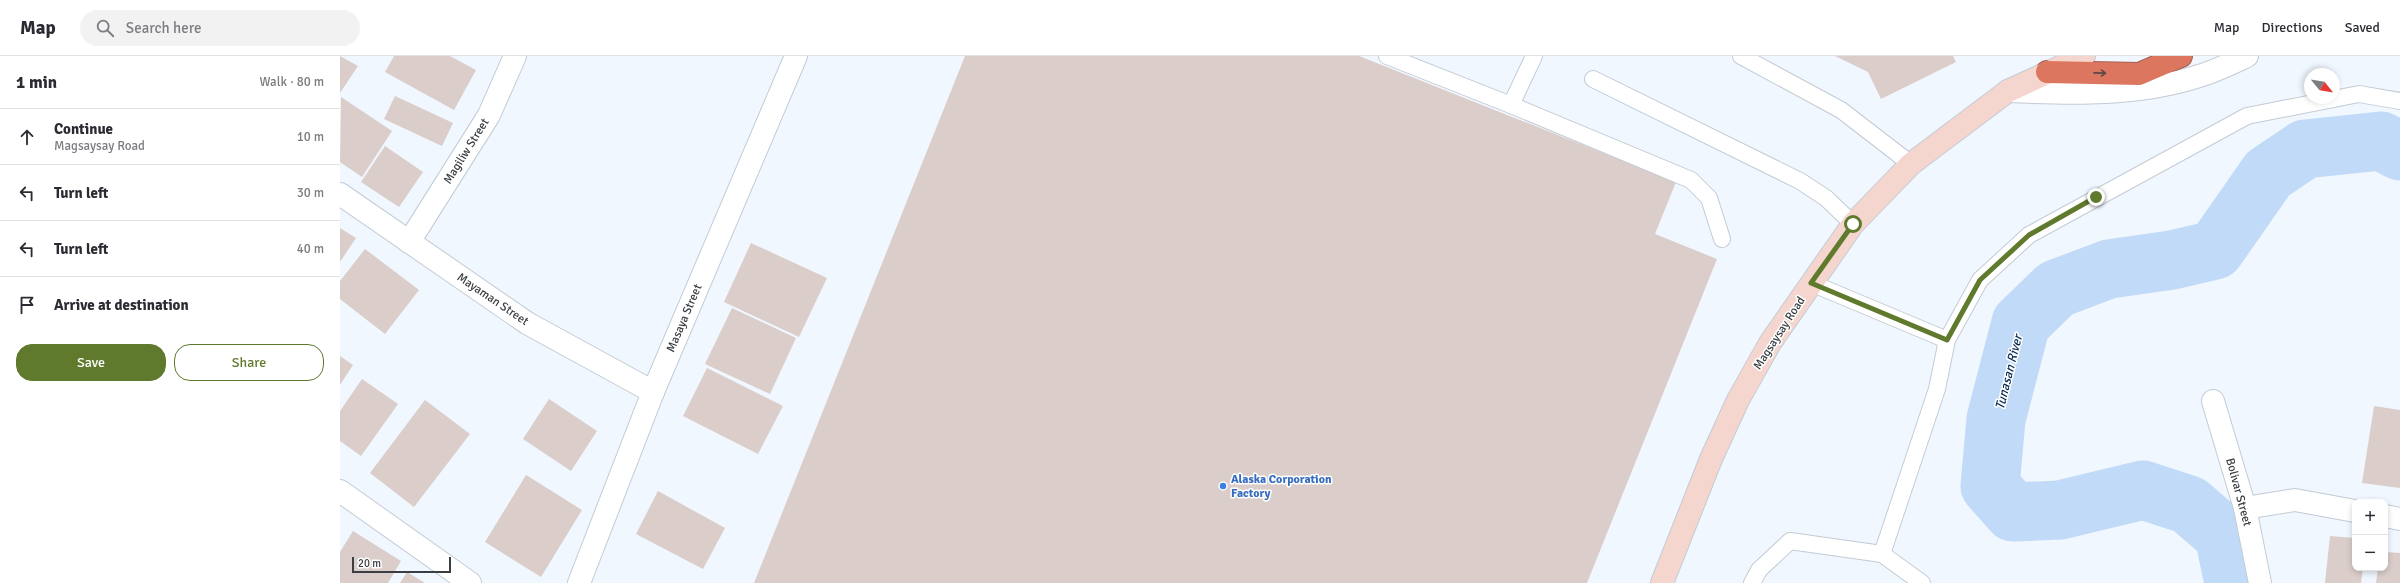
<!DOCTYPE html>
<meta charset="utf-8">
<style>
:root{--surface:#fff;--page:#f2f2f3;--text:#2b2b33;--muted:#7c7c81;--line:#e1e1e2;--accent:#607a2d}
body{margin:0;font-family:Signika,sans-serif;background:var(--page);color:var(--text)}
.controls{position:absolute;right:12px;bottom:12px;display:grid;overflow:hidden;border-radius:8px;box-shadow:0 2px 6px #0003}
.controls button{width:36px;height:36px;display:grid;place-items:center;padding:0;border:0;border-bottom:1px solid var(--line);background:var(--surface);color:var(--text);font:20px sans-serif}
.compass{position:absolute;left:1964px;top:12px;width:36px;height:36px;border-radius:50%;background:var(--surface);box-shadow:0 2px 6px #0003;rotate:120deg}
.scale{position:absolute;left:12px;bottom:10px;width:99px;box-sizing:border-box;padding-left:4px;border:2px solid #3a3d41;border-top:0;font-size:11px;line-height:14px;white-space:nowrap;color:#3a3d41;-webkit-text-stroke:3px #fff;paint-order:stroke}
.stop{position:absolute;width:12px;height:12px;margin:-9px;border:3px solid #607a2d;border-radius:50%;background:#fff}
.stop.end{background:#607a2d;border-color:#fff;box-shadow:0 1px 4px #0008}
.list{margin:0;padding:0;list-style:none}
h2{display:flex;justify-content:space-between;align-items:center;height:52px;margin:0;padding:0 16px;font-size:17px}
h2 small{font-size:13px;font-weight:400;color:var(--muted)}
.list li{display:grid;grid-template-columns:26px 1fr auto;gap:12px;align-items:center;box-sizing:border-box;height:56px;padding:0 16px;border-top:1px solid var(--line)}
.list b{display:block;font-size:15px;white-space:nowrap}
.list p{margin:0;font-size:13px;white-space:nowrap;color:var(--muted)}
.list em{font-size:13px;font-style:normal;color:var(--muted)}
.actions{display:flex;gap:8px;padding:12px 16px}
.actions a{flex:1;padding:9px 0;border:1px solid var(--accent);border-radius:16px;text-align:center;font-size:14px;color:var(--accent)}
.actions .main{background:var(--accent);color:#fff}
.icon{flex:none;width:22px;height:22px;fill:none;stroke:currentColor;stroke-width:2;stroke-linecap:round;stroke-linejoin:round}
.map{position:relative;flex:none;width:2060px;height:527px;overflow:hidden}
header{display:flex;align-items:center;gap:24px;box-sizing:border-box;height:56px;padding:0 20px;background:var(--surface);border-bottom:1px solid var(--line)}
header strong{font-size:19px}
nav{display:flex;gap:22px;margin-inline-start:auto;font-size:14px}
.search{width:280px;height:36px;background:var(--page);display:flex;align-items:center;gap:10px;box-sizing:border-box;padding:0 14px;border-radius:22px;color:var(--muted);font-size:15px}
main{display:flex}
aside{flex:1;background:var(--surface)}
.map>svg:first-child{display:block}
</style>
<header>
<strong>Map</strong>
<div class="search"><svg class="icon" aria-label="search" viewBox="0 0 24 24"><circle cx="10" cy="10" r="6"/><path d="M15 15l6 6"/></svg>Search here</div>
<nav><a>Map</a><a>Directions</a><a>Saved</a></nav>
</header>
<main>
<aside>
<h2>1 min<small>Walk · 80 m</small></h2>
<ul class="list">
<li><svg class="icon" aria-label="ahead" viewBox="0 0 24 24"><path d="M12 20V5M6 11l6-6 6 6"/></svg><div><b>Continue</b><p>Magsaysay Road</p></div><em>10 m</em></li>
<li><svg class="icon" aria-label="left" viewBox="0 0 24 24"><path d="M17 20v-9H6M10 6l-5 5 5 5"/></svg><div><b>Turn left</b></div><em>30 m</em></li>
<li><svg class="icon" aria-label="left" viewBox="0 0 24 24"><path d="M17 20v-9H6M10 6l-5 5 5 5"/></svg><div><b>Turn left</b></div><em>40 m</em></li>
<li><svg class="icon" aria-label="arrive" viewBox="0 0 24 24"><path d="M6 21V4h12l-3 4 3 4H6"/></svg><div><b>Arrive at destination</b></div></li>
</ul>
<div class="actions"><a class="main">Save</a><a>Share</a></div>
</aside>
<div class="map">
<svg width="2060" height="527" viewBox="0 0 2060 527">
<rect width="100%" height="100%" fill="#f0f7fe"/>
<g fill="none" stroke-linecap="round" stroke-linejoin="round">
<polyline stroke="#c1daf8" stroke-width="59" points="1894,527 1884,479 1849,449 1803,434 1720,454 1673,456 1650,430 1656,363 1681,267 1716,233 1769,213 1832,204 1875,194 1928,118 1965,93 2041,85 2060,95"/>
</g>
<g fill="#dacdca">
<polygon points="0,0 18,10 0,37"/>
<polygon points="54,0 110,0 136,14 114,54 45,16"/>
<polygon points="625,0 1019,0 1336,126 1315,178 1377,203 1247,527 414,527"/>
<polygon points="1495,0 1613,0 1616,6 1541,43 1528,16"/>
<polygon points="55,40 113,67 102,90 44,63"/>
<polygon points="1,41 52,75 22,121 0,106"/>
<polygon points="45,90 83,116 59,151 21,126"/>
<polygon points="0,172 16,182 0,206"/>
<polygon points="411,187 487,222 459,281 384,246"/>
<polygon points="25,193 79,234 45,278 0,243 0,225"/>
<polygon points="392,252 456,282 430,338 365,308"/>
<polygon points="0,300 13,309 0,329"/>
<polygon points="367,312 443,350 418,398 343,360"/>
<polygon points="22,323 58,348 21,400 0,385 0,355"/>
<polygon points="209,343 257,375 231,415 183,383"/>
<polygon points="85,344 130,378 74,451 30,417"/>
<polygon points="2034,350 2060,354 2060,432 2022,427"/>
<polygon points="186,419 242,454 201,521 145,486"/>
<polygon points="318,435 385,472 363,513 296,478"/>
<polygon points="13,475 61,505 48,527 0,527 0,496"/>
<polygon points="1990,480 2015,482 2015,512 2023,512 2021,527 1985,527"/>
<polygon points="2045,496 2060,497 2060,527 2036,527 2038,512 2045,512"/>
<polygon points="67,516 85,527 60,527"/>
</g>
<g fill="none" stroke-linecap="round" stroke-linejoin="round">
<g stroke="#c3cbd4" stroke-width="18">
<g id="service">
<polyline points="1047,0 1171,49 1194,0"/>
<polyline points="1401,0 1501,54 1571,108"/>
<polyline points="1253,23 1460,125 1486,142 1513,168"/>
<polyline points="1171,49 1351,124 1369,142 1382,183"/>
<polyline points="1471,227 1607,284"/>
<polyline points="1412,527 1419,514 1450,485 1542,498"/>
<polyline points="1582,527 1542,498 1597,333 1607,284 1640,224 1689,179 1907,60 2019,38 2060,45"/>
</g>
</g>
<g stroke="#c3cbd4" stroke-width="24">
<g id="minor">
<path d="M1668,35C1733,38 1797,40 1859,20C1876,15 1892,7 1907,0"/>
<polyline points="0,138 187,267 313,336"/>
<polyline points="69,186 149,59 175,0"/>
<polyline points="1873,345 1905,452 1920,527"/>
<polyline points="0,435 130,527"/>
<polyline points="1905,452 1955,444 2015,455"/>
<polyline points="2045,460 2060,463"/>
<polyline points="239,527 313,336 456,0"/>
</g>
</g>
<g stroke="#c3cbd4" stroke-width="24">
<polyline id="secondary" points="1322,527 1371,403 1398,344 1430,287 1513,168 1571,108 1668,35 1744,0"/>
</g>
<g stroke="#a46254" stroke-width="24">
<polyline id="motorway" points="1707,16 1799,18 1841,0"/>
</g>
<use href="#service" stroke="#fff" stroke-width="16"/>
<use href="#minor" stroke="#fff" stroke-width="22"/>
<use href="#secondary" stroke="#f5d6cf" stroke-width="22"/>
<use href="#motorway" stroke="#dd765f" stroke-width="22"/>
</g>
<defs><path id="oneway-shaft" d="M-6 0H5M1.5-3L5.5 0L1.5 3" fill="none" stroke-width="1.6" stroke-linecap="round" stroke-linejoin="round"/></defs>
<use stroke="#5b4847" href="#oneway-shaft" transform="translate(1760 17) rotate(1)"/>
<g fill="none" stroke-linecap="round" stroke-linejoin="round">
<polyline stroke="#607a2d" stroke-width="5" points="1513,168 1471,227 1607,284 1640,224 1689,179 1756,141"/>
</g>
<circle fill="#3f7fe0" stroke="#fff" stroke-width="1.5" cx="883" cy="430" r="4"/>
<g text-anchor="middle" stroke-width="3" stroke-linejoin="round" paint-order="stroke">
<g font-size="12" fill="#3a3d41" stroke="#fff">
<text transform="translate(126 95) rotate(-58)" y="4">Magiliw Street</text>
<text transform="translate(153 243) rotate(34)" y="4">Mayaman Street</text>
<text transform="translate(344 262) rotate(-67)" y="4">Masaya Street</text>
<text transform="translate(1439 277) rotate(-57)" y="4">Magsaysay Road</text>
<text transform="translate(1899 436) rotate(75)" y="4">Bolivar Street</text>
</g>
<g font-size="12" font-weight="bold" fill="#366cbe" stroke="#fff" text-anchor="start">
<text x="891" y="427">Alaska Corporation<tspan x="891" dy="14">Factory</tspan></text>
</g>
<g font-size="13" font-style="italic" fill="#072c52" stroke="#fff">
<text transform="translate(1668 316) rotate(-76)" y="5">Tunasan River</text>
</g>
</g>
</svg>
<div class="controls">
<button>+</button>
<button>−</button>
</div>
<svg class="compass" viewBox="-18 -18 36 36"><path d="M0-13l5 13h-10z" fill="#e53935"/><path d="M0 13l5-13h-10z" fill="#7c7c81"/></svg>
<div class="scale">20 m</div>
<div class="stop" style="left:1513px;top:168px"></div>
<div class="stop end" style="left:1756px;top:141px"></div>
</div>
</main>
